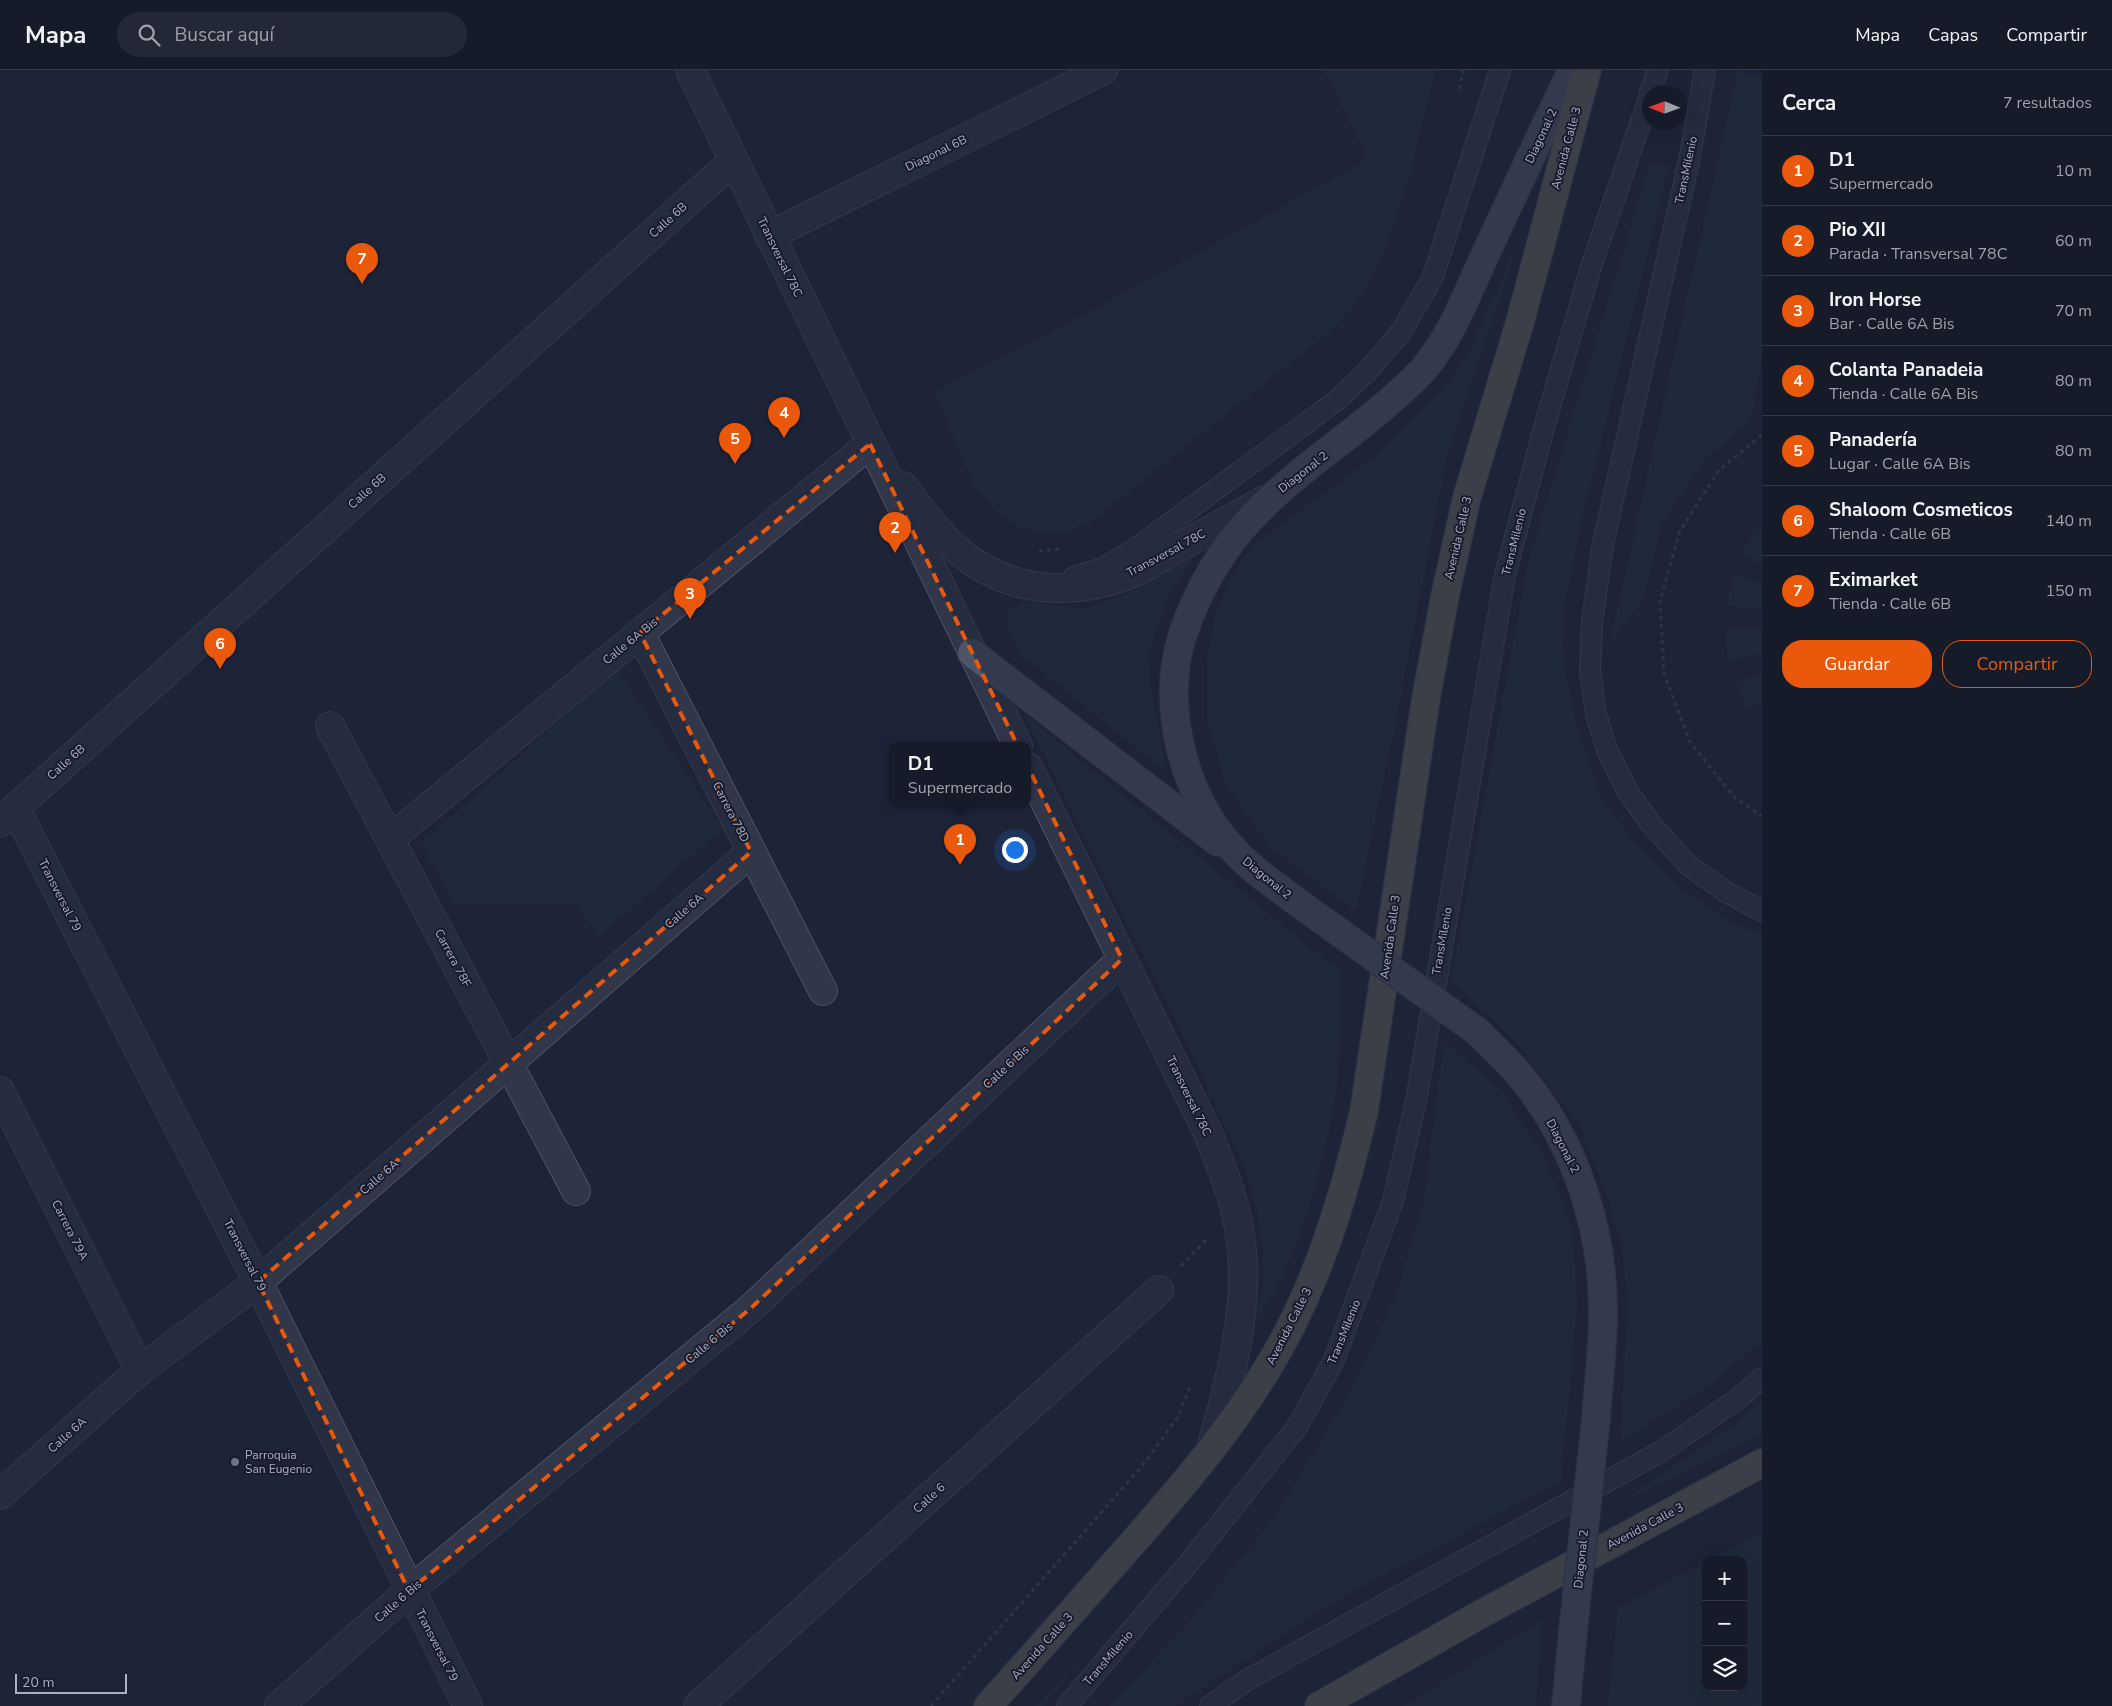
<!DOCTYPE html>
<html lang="es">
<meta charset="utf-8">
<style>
:root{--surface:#161b2a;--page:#232836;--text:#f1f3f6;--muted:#9ea1a8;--line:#353947;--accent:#ea580c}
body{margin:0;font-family:"Nunito Sans",sans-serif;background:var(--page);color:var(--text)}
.controls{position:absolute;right:15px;bottom:15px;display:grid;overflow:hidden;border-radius:10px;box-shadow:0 5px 20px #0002}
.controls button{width:45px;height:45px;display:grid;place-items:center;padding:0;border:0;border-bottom:1px solid var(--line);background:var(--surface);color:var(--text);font:25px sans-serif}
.compass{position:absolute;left:1642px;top:15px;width:45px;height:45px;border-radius:50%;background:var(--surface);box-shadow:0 5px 20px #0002;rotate:271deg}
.scale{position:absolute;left:15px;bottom:12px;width:112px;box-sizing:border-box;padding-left:5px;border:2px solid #acb0c6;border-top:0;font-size:14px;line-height:18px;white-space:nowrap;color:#acb0c6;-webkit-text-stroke:4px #181c2d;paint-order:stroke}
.you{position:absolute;left:1014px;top:779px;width:18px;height:18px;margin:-12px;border:4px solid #fff;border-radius:50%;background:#1a73e8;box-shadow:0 0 0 8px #1a73e833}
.badge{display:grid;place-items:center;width:32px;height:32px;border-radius:50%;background:var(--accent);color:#fff;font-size:16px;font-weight:700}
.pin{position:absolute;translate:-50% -41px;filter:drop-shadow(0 1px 2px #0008)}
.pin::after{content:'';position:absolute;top:26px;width:18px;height:15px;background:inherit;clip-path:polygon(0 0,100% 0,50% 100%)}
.popup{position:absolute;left:889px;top:672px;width:142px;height:65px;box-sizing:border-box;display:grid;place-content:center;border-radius:10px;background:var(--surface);filter:drop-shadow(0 1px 4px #0005);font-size:16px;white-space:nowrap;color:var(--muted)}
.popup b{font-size:19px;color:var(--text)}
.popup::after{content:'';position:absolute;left:50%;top:100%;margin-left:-10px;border:10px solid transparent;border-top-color:var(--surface)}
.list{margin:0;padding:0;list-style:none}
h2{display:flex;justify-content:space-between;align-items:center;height:65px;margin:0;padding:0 20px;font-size:21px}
h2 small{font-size:16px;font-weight:400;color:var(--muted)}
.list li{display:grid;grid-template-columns:32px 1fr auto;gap:15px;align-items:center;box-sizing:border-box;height:70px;padding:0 20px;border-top:1px solid var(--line)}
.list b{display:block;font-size:19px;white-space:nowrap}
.list p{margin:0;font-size:16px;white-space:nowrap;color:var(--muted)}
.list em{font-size:16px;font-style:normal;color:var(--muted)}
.actions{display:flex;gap:10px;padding:15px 20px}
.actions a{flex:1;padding:11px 0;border:1px solid var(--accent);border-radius:20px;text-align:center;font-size:18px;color:var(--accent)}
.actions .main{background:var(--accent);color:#fff}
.icon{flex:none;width:28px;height:28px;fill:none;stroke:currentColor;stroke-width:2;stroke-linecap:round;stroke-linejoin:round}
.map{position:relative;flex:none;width:1762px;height:1636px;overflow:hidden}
header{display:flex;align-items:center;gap:30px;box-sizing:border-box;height:70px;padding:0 25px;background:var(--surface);border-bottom:1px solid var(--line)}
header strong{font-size:24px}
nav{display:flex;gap:28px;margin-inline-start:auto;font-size:18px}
.search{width:350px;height:45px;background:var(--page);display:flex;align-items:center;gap:12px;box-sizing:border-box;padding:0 18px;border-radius:28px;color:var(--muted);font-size:19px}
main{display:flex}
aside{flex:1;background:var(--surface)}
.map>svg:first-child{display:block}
</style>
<header>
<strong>Mapa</strong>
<div class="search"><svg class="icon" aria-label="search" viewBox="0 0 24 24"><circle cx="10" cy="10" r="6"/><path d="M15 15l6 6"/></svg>Buscar aquí</div>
<nav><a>Mapa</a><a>Capas</a><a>Compartir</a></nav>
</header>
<main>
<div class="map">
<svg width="1762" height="1636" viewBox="0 0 1762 1636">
<rect width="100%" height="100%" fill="#1e2438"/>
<g fill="#20313a">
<polygon points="1324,0 1435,0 1412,97 1381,189 1361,227 1333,259 1089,454 1055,463 1019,457 996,441 974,415 935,322 1147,211 1368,89"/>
<polygon points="1738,1 1762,8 1762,288 1750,352 1705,389 1662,454 1643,529 1610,573"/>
<polygon points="1651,91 1669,95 1581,454 1563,543 1564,595 1575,648 1601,728 1630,766 1677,815 1730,852 1762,865 1762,1271 1708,1316 1620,1373 1628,1231 1621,1173 1608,1128 1580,1057 1514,969 1451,911 1528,493"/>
<polygon points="1524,158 1447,385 1397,645 1356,841 1274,780 1251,750 1224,709 1207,647 1207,591 1214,547 1230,507 1253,475 1378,384 1441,323 1469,283"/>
<polygon points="1756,457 1762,461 1762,495 1741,485"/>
<path d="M1200,479L1170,523L1160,546L1149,582L1150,612L1167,703L1024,587C1013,572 1006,561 1008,542L1019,534L1034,533L1084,539L1131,523Z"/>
<polygon points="1734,505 1762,513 1762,539 1727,536"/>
<polygon points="1762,557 1762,583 1728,592 1725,559"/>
<polygon points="617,599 722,759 600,866 576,835 455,834 421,774"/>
<polygon points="1762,603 1762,631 1748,640 1736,613"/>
<path d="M1024,644L1341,903C1341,944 1341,987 1335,1028C1324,1090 1307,1157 1279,1213C1272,1226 1264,1239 1256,1252L1264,1207L1262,1174L1257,1139L1245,1098L1177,953Z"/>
<polygon points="1444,972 1502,1021 1544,1087 1572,1156 1577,1233 1561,1411 1323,1538 1175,1636 1109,1636 1185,1557 1273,1449 1348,1327 1397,1223 1424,1130"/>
<polygon points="1762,1330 1762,1363 1618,1434 1738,1352"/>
<polygon points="1762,1463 1762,1636 1608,1636 1618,1537 1706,1492 1706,1617 1743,1617 1743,1490 1709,1490"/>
<polygon points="1542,1549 1536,1636 1405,1636"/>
<polygon points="1094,1576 1043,1636 1036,1636"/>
</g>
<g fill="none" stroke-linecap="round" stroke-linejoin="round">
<g stroke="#4c5164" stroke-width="22">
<g id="service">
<polyline points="1705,0 1689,91 1603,474 1592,552 1590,601 1596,644 1607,680 1628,722 1651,754 1688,795 1726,822 1762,841"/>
<polyline points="1650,22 1658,0"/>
<polyline points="1074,507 1103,498 1132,481 1336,331 1366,303 1401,262 1432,209 1500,0"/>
<polyline points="1067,1636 1188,1494 1297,1357 1334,1290 1393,1131 1416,1031 1505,505 1545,354 1591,197 1650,25"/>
<polyline points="1210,1636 1247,1610 1662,1381 1739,1328 1762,1308"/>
</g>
</g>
<g stroke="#4c5164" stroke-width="30">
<g id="minor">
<polyline points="769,166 1103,0"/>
<polyline points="640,563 823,921"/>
<polyline points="330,656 576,1121"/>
<polyline points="15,738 258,1212 468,1636"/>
<polyline points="0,752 733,91"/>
<polyline points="390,769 870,374"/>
<polyline points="0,1021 140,1300"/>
<polyline points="0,1425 140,1300 258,1212 751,782"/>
<polyline points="279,1636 409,1521 751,1238 1122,889"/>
<polyline points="698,1636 1159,1220"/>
</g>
</g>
<g stroke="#4c5164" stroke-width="30">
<g id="tertiary">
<polyline points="690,0 1018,676"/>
<path d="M903,416C919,437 935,460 954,477C1004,522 1068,528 1128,505C1143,499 1158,489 1172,481C1203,464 1234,447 1265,430"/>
<path d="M1028,697L1207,1061C1218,1087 1228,1113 1235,1140C1256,1221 1232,1301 1211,1379"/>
</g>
</g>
<g stroke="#3b4052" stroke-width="30">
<g id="primary">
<polyline points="972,583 1218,772"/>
<path d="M1293,829C1269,811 1244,794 1225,770C1181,717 1161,630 1183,564C1197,521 1223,476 1255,444C1293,404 1341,373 1383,337C1398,324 1414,311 1427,295C1453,263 1468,221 1486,183C1514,122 1543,61 1572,0"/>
<path d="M1478,962C1491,976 1506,989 1518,1003C1575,1070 1604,1159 1603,1246C1603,1280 1598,1315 1596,1349"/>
<polyline points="1566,1636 1573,1561"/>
</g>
</g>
<g stroke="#393e50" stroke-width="30">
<g id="trunk">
<path d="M988,1636C1033,1586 1077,1536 1121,1486C1183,1416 1245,1345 1288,1262C1324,1193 1346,1117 1364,1041L1426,628L1445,526L1467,427L1520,252L1587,0"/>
<polyline points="1319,1636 1481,1544 1762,1393"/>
</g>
</g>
<g stroke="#3b4d54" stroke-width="3" stroke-dasharray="4 4" stroke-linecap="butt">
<polyline points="1460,19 1463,0"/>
<polyline points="1762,365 1719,400 1680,461 1660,531 1664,604 1690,672 1735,728 1762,746"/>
<polyline points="1039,481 1060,479"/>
<polyline points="1181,1196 1206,1170"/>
<polyline points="931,1636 1143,1395 1177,1348 1191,1315"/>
</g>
<use href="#service" stroke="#323649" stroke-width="20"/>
<use href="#minor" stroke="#323649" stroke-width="28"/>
<use href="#tertiary" stroke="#323649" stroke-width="28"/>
<use href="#primary" stroke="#4f5569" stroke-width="28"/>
<use href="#trunk" stroke="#60605c" stroke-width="28"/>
<g stroke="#3b4052" stroke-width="30" stroke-linecap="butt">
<g id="primary-bridge">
<polyline points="1293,829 1478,962"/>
<polyline points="1573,1561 1596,1349"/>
</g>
</g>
<use href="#primary-bridge" stroke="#4f5569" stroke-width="28"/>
</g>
<path d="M0 0H1762V1636H0ZM870,374L1122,889L751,1238L409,1521L258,1212L751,782L640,563Z" fill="#1e2438" fill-opacity=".55" fill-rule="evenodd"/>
<path fill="none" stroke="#e8590c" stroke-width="4" stroke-dasharray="10 6" stroke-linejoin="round" d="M870,374L1122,889L751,1238L409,1521L258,1212L751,782L640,563Z"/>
<circle fill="#6b7280" stroke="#181c2d" stroke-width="2" cx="235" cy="1392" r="5"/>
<g text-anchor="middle" stroke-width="4" stroke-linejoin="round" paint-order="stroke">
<g font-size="12" fill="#acb0c6" stroke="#181c2d">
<text transform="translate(1541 66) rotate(-65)" y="4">Diagonal 2</text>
<text transform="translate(1566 78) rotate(-75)" y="4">Avenida Calle 3</text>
<text transform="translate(936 83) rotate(-26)" y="4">Diagonal 6B</text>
<text transform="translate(1686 100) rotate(-78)" y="4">TransMilenio</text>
<text transform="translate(668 150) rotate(-42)" y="4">Calle 6B</text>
<text transform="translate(780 187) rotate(64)" y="4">Transversal 78C</text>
<text transform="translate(1303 402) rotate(-38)" y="4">Diagonal 2</text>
<text transform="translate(367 421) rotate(-42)" y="4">Calle 6B</text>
<text transform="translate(1458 468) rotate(-77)" y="4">Avenida Calle 3</text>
<text transform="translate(1514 472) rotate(-76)" y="4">TransMilenio</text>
<text transform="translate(1166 483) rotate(-28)" y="4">Transversal 78C</text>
<text transform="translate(630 571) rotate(-39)" y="4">Calle 6A Bis</text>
<text transform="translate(66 692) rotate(-42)" y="4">Calle 6B</text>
<text transform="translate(731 742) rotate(63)" y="4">Carrera 78D</text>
<text transform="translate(1267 808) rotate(39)" y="4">Diagonal 2</text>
<text transform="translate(60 825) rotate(63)" y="4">Transversal 79</text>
<text transform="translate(684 841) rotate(-41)" y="4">Calle 6A</text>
<text transform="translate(1390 867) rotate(-82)" y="4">Avenida Calle 3</text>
<text transform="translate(1442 871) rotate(-80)" y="4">TransMilenio</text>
<text transform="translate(453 888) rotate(62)" y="4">Carrera 78F</text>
<text transform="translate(1006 997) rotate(-43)" y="4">Calle 6 Bis</text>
<text transform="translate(1189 1026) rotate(64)" y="4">Transversal 78C</text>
<text transform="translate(1563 1076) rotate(63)" y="4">Diagonal 2</text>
<text transform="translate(379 1107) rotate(-41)" y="4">Calle 6A</text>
<text transform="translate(70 1160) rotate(63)" y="4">Carrera 79A</text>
<text transform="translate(245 1185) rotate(63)" y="4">Transversal 79</text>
<text transform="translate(1289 1256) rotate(-63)" y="4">Avenida Calle 3</text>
<text transform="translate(1344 1262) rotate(-68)" y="4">TransMilenio</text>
<text transform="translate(709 1273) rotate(-40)" y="4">Calle 6 Bis</text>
<text transform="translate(67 1365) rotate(-42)" y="4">Calle 6A</text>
<text transform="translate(929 1428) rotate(-42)" y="4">Calle 6</text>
<text transform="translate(1645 1456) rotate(-28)" y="4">Avenida Calle 3</text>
<text transform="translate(1581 1489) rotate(-84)" y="4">Diagonal 2</text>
<text transform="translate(398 1531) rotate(-41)" y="4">Calle 6 Bis</text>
<text transform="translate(437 1575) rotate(63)" y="4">Transversal 79</text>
<text transform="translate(1042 1576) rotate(-48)" y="4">Avenida Calle 3</text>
<text transform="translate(1108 1588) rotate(-49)" y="4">TransMilenio</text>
</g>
<g font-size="12" fill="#acb0c6" stroke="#181c2d" text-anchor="start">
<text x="245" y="1389">Parroquia<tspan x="245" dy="14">San Eugenio</tspan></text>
</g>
</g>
</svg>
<div class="controls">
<button>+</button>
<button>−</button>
<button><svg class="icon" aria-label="layers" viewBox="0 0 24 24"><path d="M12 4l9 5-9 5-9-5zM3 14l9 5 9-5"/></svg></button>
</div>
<svg class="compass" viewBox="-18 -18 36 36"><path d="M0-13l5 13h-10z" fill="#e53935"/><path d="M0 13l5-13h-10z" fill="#9ea1a8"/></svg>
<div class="scale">20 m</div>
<div class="you"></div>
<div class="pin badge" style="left:960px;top:795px">1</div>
<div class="popup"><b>D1</b>Supermercado</div>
<div class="pin badge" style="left:895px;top:483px">2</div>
<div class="pin badge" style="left:690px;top:549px">3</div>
<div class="pin badge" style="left:784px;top:368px">4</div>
<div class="pin badge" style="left:735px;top:394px">5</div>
<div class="pin badge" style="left:220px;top:599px">6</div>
<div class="pin badge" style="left:362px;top:214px">7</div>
</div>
<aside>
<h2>Cerca<small>7 resultados</small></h2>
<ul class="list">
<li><span class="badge">1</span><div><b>D1</b><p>Supermercado</p></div><em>10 m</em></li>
<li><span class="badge">2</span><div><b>Pio XII</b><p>Parada · Transversal 78C</p></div><em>60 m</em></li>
<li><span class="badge">3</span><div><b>Iron Horse</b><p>Bar · Calle 6A Bis</p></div><em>70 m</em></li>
<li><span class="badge">4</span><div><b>Colanta Panadeia</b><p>Tienda · Calle 6A Bis</p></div><em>80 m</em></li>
<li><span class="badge">5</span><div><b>Panadería</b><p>Lugar · Calle 6A Bis</p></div><em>80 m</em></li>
<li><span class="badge">6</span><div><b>Shaloom Cosmeticos</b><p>Tienda · Calle 6B</p></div><em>140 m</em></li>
<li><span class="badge">7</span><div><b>Eximarket</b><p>Tienda · Calle 6B</p></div><em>150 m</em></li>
</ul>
<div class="actions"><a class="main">Guardar</a><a>Compartir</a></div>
</aside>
</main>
